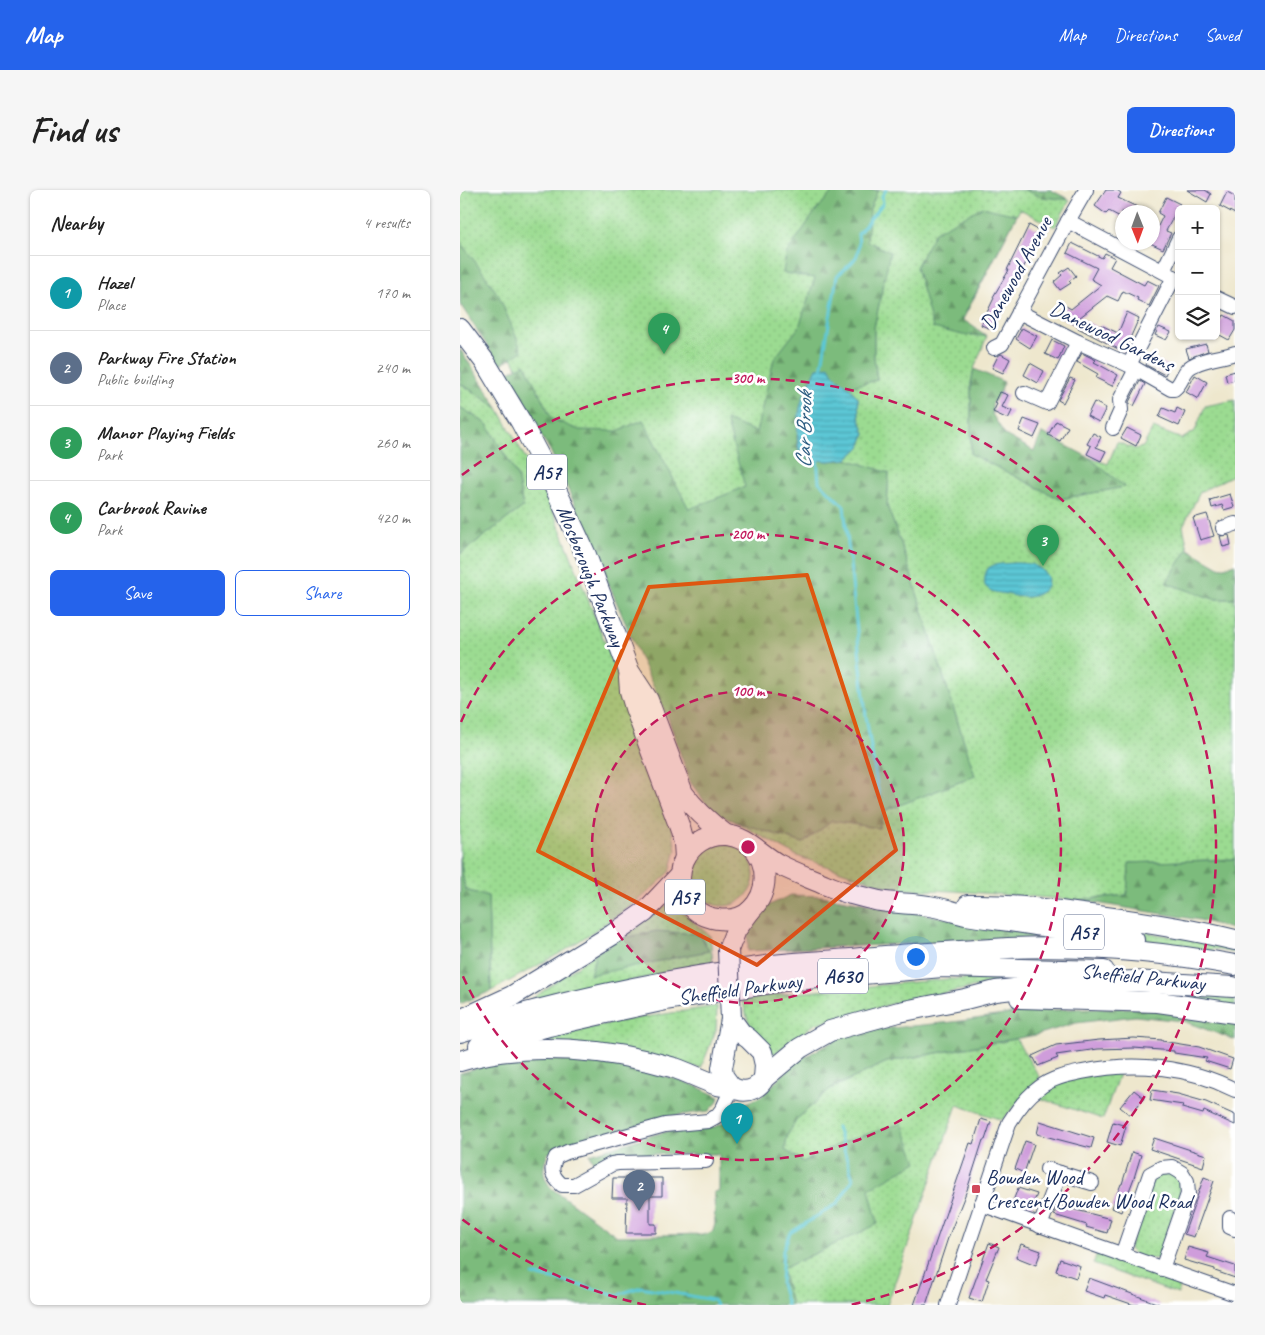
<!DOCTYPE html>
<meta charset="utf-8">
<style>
:root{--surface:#fff;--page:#f6f6f6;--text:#222;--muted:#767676;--line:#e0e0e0;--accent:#2563eb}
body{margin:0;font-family:Caveat,sans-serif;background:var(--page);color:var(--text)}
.controls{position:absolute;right:15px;top:15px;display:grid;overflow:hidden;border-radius:8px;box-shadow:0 1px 4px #0004}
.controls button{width:45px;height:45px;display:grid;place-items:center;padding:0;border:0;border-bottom:1px solid var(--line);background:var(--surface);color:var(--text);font:25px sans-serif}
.compass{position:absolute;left:655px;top:15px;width:45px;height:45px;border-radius:50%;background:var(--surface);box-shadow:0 1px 4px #0004;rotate:179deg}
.you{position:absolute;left:455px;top:766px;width:18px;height:18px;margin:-12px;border:4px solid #fff;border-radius:50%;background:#1a73e8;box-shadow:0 0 0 8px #1a73e833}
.badge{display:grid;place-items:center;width:32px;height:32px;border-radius:50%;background:var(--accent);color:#fff;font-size:16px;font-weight:700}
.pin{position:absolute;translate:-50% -41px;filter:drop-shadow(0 1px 2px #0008)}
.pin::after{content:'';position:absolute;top:26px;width:18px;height:15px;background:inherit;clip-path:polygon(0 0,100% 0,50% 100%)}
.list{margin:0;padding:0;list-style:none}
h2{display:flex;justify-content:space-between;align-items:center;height:65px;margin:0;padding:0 20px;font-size:21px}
h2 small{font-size:16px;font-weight:400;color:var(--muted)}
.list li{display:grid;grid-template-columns:32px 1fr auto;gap:15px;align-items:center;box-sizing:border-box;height:75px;padding:0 20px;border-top:1px solid var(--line)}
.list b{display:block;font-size:19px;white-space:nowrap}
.list p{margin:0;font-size:16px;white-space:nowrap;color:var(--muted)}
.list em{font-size:16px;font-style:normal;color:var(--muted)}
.actions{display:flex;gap:10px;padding:15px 20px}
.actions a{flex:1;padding:11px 0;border:1px solid var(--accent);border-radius:8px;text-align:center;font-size:18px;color:var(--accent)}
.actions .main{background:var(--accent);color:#fff}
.icon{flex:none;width:28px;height:28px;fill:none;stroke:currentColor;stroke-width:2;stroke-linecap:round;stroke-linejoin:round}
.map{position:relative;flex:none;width:775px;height:1115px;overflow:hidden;border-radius:8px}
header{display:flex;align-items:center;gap:30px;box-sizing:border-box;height:70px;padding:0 25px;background:var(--accent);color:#fff}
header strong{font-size:24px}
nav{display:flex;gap:28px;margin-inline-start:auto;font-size:18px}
.intro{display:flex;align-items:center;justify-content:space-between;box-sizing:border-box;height:120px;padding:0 30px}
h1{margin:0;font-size:35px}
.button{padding:12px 22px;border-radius:8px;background:var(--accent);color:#fff;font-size:18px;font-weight:700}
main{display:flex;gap:30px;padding:0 30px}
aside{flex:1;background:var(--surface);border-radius:8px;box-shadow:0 1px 4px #0004}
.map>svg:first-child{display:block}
</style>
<header>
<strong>Map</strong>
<nav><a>Map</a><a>Directions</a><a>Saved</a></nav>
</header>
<div class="intro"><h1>Find us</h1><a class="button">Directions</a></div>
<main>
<aside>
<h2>Nearby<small>4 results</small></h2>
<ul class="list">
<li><span class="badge" style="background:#0f9aa8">1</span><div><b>Hazel</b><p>Place</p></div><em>170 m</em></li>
<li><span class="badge" style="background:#5c6f8a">2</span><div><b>Parkway Fire Station</b><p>Public building</p></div><em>240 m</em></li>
<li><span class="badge" style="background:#2e9e5b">3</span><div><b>Manor Playing Fields</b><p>Park</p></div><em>260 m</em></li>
<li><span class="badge" style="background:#2e9e5b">4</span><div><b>Carbrook Ravine</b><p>Park</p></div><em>420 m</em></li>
</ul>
<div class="actions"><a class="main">Save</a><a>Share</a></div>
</aside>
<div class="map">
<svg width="775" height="1115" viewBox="0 0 775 1115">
<defs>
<pattern id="grass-dots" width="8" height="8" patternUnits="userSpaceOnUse" patternTransform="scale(1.25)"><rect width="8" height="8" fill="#9bdb91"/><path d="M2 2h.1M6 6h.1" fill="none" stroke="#85bc7f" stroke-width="1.8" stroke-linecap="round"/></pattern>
<pattern id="forest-firs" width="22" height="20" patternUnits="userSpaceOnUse" patternTransform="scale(1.25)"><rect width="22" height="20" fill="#7cbb7b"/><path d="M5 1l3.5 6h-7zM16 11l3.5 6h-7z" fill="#659868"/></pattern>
<pattern id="water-rules" width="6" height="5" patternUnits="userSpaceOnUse" patternTransform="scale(1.25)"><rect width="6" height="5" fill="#5cc7d5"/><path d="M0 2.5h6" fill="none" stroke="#4ba2b0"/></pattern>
</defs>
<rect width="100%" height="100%" fill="#fff"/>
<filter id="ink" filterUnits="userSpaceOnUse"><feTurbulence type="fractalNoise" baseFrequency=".02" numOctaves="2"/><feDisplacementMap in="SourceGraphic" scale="10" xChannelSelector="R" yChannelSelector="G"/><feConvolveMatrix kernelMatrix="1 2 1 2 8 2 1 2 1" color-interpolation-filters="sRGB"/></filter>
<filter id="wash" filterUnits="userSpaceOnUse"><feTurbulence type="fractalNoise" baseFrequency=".0096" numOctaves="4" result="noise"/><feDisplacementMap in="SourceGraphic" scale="20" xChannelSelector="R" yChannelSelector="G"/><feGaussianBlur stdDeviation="1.12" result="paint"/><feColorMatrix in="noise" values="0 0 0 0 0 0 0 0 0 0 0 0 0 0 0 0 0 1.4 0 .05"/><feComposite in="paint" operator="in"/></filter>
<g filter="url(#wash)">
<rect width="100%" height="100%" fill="#eee7cd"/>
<g fill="url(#grass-dots)" stroke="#5b8578">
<polygon points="0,0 590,0 610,10 595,37 560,19 496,143 503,145 527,146 514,179 511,193 511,264 600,309 664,297 628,267 648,274 657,252 675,259 683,257 693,238 722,249 735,241 745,216 775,210 775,284 740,302 723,336 728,359 707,393 754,409 775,409 775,669 670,673 667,705 618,710 495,701 434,699 337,666 274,631 343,653 372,631 419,638 424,621 515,586 441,353 427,316 429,283 387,269 400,257 405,244 399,227 398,208 389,197 417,190 414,168 414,138 420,110 285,297 258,308 231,324 183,230 154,243 90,244 39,141 0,83"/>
<polygon points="0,193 38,218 90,313 185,554 209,620 216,660 210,682 178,711 106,760 31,801 28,706 5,700 0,666 0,364 63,317 57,286 27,234 0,217"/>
<circle cx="263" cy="685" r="31"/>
<polygon points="211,712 250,746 253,774 69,811 136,763 130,785 158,749"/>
<polygon points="605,729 775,757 775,763 753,759 751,761 604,736"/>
<path d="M487,789H558L443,811L355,834L314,864C291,844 289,837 282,808Z"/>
<polygon points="679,799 752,805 775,810 775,817 621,801"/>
<polygon points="257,816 256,840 241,878 78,850 160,831"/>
<polygon points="556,849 580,888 542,930 497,915 427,1115 331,1115 322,1079 417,1034 383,952 343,972 325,960 327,946 337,929 370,899 427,872"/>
<polygon points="660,881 643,929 576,907 599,890"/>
<path d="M705,982L716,985L720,992V1004L698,1068C687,1070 676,1068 669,1059L693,988Z"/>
<polygon points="639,1059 723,1089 718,1104 633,1074"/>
</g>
<g fill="url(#forest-firs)" stroke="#4c756c">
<polygon points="374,0 418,0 410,19 407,51 430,62 414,138 414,168 417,190 389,197 373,184 339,227 337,248 339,261 352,269 369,271 387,269 429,283 427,316 441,353 515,586 424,621 419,638 372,631 343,653 274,631 253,623 230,592 208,528 181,470 121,328 90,260 43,185 65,174 92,229 119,240 157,241 183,230 229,319 285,297 266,230 296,242 314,169 339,137 355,88 323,83 326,64 355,22"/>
<polygon points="564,0 591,0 610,10 582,7"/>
<polygon points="522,17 557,25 502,129 527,146 503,145 473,138 456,77 475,42"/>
<polygon points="0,52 20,78 39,106 62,161 40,175 0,114"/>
<polygon points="0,159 38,218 0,193"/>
<polygon points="514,179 544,192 540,202 532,214 532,224 545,245 574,261 582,243 628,267 665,297 600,309 511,264 511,193"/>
<polygon points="0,217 27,234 57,286 63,317 0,364"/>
<polygon points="728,359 761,378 775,374 775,409 754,409 706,393"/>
<polygon points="0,666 5,700 28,706 31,801 0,814"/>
<polygon points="775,669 775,740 740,730 618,710 667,705 669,673"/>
<polygon points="331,705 363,706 574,744 572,748 288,761 288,737 303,718"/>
<polygon points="196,741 240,744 249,761 130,785 136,763 158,749"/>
<path d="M629,818H678L775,831V850L723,831L675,826L616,833L576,845L427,872L370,899L337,929L327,946L325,960L343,972L383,952L442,933L457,972L409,999L418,1034L322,1079L331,1115H0V883L31,874L70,868L132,872L182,879L231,894L259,907L257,913L249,921L204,927L108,956L88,963C82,978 82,985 91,998L157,1046L247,1044L253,1041L255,1034L254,1002L259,1001V964H163L135,976L130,964L197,944L215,940H238L252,938L264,933L278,917L302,906L335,872L391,842L493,832L573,821Z"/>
</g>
<g fill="url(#water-rules)" stroke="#3c7b9a">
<path d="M369,176L373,184L389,197L398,208L399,227L405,244L400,257L387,269L369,271L352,270L339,261C336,244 337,219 345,203C348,195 353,187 357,178Z"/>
<path d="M554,373C560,373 567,373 573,375C589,381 595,396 576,405C567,409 555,406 546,404C536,402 532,403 525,396C523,372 534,375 554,373Z"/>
</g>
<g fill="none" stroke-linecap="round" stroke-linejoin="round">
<g stroke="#5cc7d5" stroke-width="3">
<path d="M361,181L377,86C394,70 401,70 398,44L423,13L422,6L426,0"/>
<polyline points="357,267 359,292 384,316 406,526 419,607"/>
<polyline points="73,1085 112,1093 157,1105 181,1097 253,1110 256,1115"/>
<polyline points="327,1115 321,1094 323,1060 330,1043 378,1013 393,989 377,937"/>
</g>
</g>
<g id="blocks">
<g fill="#cf9ddb">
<polygon points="646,0 657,0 661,3 658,8 688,22 662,22 662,28 649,21 646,24 635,16"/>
<polygon points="727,0 745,0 751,4 747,12"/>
<polygon points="767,2 775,6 775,24 760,16"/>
<polygon points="706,7 720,14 706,41 711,43 703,59 690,53 692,52 692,48 703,26 698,23"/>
<polygon points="569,35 580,41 568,66 569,67 560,84 544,112 531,139 521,135 534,108 533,107 549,80 547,80"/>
<polygon points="612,53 642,68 645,63 655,68 650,77 684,95 687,90 699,96 689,116 677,110 678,108 663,101 658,111 647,106 619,128 639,138 641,135 658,143 667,122 679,128 664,162 618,138 619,137 601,127 606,116 611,119 641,95 631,89 637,78 607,63"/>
<polygon points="609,77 616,86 609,91 611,93 600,100 594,92 602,85 600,83"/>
<polygon points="764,125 775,131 775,140 769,150 756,143 756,139"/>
<polygon points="699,137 711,142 706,150 695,145"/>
<polygon points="562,138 577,146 570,158 556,149"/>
<polygon points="592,150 604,156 598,170 585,164"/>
<polygon points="746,154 748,161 729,168 726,159"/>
<polygon points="622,163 636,170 634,172 658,185 652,196 636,188 638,184 617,172"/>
<polygon points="541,164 550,169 543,183 532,178 538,166"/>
<polygon points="690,167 709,176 705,185 686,175"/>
<polygon points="570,173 584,181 578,193 564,185"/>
<polygon points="775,181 775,190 767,192 765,184"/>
<polygon points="735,185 747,192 738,209 726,202"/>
<polygon points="610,188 615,190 603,213 598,210"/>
<polygon points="680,191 685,194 674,216 669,213 669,212"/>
<polygon points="540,202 548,205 542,217 552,221 548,229 533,222 537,214 535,213"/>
<polygon points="634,212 646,218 639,232 627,226"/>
<polygon points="703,218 715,223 717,218 725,222 719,236 699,227"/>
<polygon points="564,229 580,235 574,248 559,241"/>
<polygon points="596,231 608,237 600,251 588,245"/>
<polygon points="667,238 681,245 676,256 661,248"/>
<polygon points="633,243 641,247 636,257 646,261 641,271 627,264 631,256 627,254"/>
<polygon points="770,304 774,317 764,320 762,315 752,318 750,310"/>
<polygon points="747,324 754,346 740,350 733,328"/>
<polygon points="769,345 771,355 763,357 760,346"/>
<polygon points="674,848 702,850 702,851 739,857 773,869 770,879 745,871 747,868 714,863 714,861 674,858 638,859 596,865 598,868 578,876 574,868 572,868 572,866 596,855 639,850"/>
<polygon points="674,900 684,908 670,925 660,917"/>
<polygon points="692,900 718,904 746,912 775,925 775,935 744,921 743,924 722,918 723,915 690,910"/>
<polygon points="521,929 531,932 525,950 523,950 507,1000 488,1048 466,1115 454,1115 510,953 513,954"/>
<polygon points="580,931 634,948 631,958 577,944"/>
<polygon points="653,932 666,936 660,956 647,952"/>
<polygon points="694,948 746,965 743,977 690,959"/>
<polygon points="565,951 574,954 564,983 555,979"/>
<polygon points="672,962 681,965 674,988 661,1022 652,1018 661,994 662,994"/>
<polygon points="744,987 754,991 734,1047 724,1044"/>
<polygon points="153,988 202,988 202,1006 190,1006 190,1034 196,1034 196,1043 166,1043 167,1008 152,1008"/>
<polygon points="558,998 577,1004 572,1017 553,1011"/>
<polygon points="597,1015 651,1029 647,1043 626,1037 627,1035 594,1025"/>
<polygon points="529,1053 539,1057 526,1089 529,1090 522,1112 509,1108"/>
<polygon points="561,1054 581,1061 576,1075 556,1067"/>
<polygon points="728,1057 749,1063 747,1067 775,1076 775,1088 755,1081 755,1079 724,1070"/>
<polygon points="600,1069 620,1076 616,1088 596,1081"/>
<polygon points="629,1088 699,1114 699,1115 674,1115 645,1105 644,1108 624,1101"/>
</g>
</g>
</g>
<g filter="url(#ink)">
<use href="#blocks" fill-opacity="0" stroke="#3b4b6f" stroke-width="1"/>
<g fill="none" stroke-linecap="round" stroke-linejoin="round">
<g stroke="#3b4b6f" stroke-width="16">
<g id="minor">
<polyline points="608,31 719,90"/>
<polyline points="703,81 719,48"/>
<polyline points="756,108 775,117"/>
<path d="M559,122L618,152L669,175L711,199H714C721,194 722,186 727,180C736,169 762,168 775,163"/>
<polyline points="534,158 542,154 608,31 626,0"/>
<polyline points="669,175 714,87"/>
<polyline points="564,203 587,213 618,152"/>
<polyline points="653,238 661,220 660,210 676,179"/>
<polyline points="763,338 775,334"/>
<path d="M246,971L158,973L152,974L114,995H102C91,985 90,980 96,967L107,962L205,935L248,931L257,926L263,918L272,898"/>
<polyline points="587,979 632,993"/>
<polyline points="521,1014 638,1056 775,1104"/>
<polyline points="770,1028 770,1037 775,1039"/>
<polyline points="580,1036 600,983"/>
<polyline points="662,1065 690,984 701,978 712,977 722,983 727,991 728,1004 702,1079"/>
<path d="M488,1115L549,933C557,920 566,907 579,898C591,888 607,885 622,882C673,871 728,876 775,900"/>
</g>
</g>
<g stroke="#3b4b6f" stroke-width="22">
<g id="highway">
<path d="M0,139L25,172L61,232L91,289L126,365L169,481L188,510L223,603C235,620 250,633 266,645"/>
<polyline points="169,488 170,501 175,518 220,638 224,653 225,668"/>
<path d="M292,656C309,674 309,702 291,720C276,735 246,731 232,717C205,689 227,643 265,645C286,646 300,664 318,674C333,682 350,688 366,695C374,698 383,702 391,704C401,707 411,709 420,711C436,714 453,713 469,716C482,718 494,722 506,725C525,728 544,730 562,733C600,739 637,744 674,750"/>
<path d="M508,715C552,714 595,720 638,726C684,732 730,739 775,750"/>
<polyline points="268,760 276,740 290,721"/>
<polyline points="560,808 698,812 775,823"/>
<polyline points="271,829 281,843 289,849 302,862 305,875 304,888"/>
<polyline points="0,830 52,806 152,745 185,722 220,685"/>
<path d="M0,842C102,810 206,789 312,775C328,773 346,772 363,771C393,769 423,766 453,764C485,762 516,760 548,758C623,755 700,761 775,775"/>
<polyline points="19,856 89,836 146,823 206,810 324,791 482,777 644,781"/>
<path d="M0,871C66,850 150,859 215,878C229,883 243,890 257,895C262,896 267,896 272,898C274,898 277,900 279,900C289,903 300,897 304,888L340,858L370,841L439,822L505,809L536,801L588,795L674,791L773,797"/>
<polyline points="271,897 263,886 262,878 271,829"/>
</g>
</g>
<use href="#minor" stroke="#fff" stroke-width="14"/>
<use href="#highway" stroke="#fff" stroke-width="20"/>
<g stroke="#3b4b6f" stroke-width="22" stroke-linecap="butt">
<polyline id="highway-bridge" points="268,760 271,829"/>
</g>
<use href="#highway-bridge" stroke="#fff" stroke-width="20"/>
</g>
</g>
<path fill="#de5710" fill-opacity="0.2" stroke="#de5710" stroke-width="4" stroke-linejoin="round" d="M347,385L436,660L297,775L78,661L189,397Z"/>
<circle cx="288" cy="657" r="156" fill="#c2185b" fill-opacity=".12"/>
<g fill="none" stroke="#c2185b" stroke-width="2.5" stroke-dasharray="9 6">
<circle cx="288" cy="657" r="156"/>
<path d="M1 532A313 313 0 1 1 1 782"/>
<path d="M186 1115A469 469 0 0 1 2 1029M2 285A469 469 0 1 1 390 1115"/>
</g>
<rect fill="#d1495b" stroke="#fff" stroke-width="2" x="511" y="994" width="10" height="10" rx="2.5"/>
<g text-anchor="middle" stroke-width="5" stroke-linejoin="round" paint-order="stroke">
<g fill="#fff" stroke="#5f6d8e" stroke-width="1">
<rect x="67" y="264.5" width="40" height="35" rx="4"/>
<rect x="205" y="689.5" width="40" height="35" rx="4"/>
<rect x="604" y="724.5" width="40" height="35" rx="4"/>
<rect x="358" y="768.5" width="50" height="35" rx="4"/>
</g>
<g font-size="20" font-weight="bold" fill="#1b2f5e">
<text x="87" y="289">A57</text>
<text x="225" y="714">A57</text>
<text x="624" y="749">A57</text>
<text x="383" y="793">A630</text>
</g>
<g font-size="21" fill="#1b2f5e" stroke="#fff">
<text transform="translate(556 83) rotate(-61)" y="7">Danewood Avenue</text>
<text transform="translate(652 146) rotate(26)" y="7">Danewood Gardens</text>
<text transform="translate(131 386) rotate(68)" y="7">Mosborough Parkway</text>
<text transform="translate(683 787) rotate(6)" y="7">Sheffield Parkway</text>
<text transform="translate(280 799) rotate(-8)" y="7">Sheffield Parkway</text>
</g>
<g font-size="21" fill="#1b2f5e" stroke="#fff" text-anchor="start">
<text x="526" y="994">Bowden Wood<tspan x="526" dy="24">Crescent/Bowden Wood Road</tspan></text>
</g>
<g font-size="22" font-style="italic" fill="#2e5d82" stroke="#fff">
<text transform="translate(343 240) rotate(-89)" y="8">Car Brook</text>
</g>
</g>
<circle cx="288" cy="657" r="8" fill="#c2185b" stroke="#fff" stroke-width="2.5"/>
<g font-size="15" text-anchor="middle" font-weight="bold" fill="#c2185b" stroke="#fff" stroke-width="5" stroke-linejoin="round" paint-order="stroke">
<text x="288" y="193">300 m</text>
<text x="288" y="349">200 m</text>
<text x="288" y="506">100 m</text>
</g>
</svg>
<div class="controls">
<button>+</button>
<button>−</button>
<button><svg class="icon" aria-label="layers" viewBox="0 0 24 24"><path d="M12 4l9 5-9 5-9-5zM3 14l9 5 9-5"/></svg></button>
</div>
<svg class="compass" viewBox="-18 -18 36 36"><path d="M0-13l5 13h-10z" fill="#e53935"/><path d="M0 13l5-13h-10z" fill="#767676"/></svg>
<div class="you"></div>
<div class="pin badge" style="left:277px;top:954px;background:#0f9aa8">1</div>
<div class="pin badge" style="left:179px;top:1021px;background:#5c6f8a">2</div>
<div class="pin badge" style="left:583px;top:376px;background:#2e9e5b">3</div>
<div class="pin badge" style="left:204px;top:164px;background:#2e9e5b">4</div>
</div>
</main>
